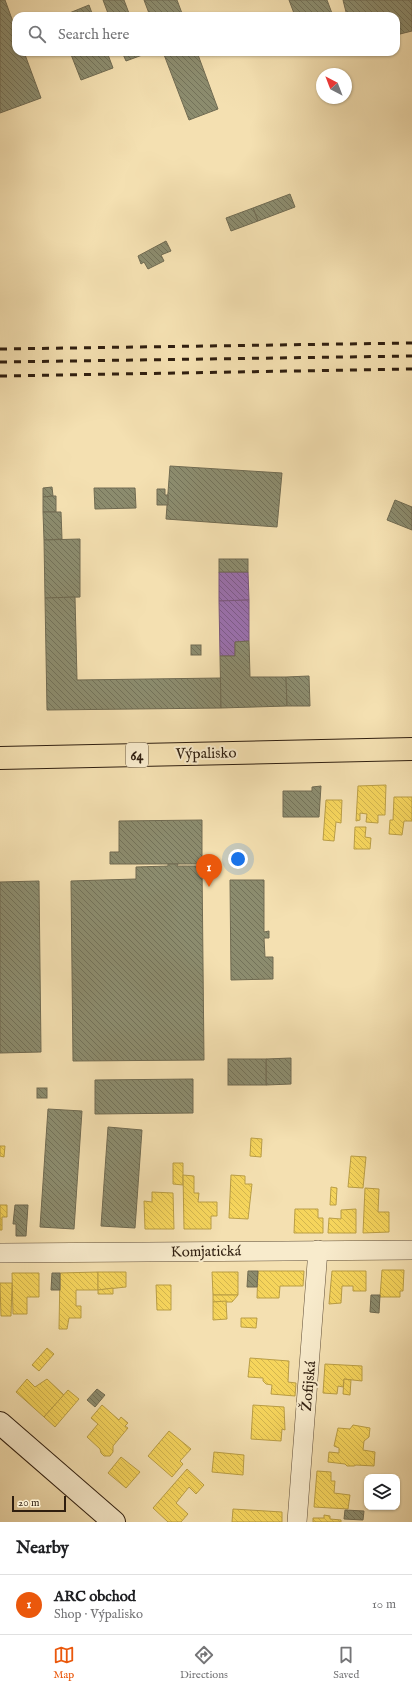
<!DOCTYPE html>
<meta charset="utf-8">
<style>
:root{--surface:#fff;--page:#f6f6f6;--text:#202124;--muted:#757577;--line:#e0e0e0;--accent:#ea580c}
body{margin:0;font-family:"IM FELL English",serif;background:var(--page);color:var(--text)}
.controls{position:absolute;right:12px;bottom:12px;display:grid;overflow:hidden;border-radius:8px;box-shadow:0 1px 3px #0004}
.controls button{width:36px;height:36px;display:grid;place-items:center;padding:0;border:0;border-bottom:1px solid var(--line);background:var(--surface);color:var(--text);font:20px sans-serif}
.compass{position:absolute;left:316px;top:68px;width:36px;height:36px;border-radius:50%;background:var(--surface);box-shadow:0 1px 3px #0004;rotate:318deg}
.scale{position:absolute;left:12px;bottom:10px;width:54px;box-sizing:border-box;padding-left:4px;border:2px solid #2f1e0f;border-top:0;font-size:11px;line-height:14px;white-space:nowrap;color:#2f1e0f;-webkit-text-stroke:3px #f8ebcc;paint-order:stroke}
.you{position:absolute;left:238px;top:859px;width:14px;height:14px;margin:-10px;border:3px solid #fff;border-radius:50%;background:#1a73e8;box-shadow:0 0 0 6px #1a73e833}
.badge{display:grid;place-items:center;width:26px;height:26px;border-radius:50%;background:var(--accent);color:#fff;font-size:13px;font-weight:700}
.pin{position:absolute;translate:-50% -33px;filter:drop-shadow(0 1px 2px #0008)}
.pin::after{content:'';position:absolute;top:21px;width:14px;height:12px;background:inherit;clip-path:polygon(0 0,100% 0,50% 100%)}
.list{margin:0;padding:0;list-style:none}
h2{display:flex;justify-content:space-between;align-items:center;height:52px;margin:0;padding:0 16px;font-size:17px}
h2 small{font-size:13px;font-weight:400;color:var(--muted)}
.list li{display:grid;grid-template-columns:26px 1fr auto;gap:12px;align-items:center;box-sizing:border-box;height:60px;padding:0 16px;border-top:1px solid var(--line)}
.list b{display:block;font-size:15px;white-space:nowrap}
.list p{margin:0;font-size:13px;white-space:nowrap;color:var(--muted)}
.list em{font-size:13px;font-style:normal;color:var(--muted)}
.icon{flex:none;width:22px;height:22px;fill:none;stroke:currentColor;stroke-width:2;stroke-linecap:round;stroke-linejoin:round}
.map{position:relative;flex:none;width:412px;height:1522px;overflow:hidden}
.search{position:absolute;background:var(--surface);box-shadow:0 1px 3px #0004;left:12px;right:12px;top:12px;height:44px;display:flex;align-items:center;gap:10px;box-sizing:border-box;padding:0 14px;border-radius:12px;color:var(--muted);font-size:15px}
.sheet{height:112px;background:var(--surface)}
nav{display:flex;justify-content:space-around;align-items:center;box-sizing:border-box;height:56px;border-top:1px solid var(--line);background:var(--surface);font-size:11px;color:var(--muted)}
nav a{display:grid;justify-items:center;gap:2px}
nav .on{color:var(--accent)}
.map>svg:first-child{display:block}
</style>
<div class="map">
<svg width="412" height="1522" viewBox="0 0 412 1522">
<defs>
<pattern id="homes-back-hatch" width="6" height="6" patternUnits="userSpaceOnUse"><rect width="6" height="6" fill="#f6d55c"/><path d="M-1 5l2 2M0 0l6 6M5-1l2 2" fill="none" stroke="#d3b64f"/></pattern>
<pattern id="offices-back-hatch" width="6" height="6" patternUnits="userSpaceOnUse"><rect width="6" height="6" fill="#9970ab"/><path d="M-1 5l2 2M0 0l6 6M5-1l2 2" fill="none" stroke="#7d5b8a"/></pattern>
<pattern id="industry-back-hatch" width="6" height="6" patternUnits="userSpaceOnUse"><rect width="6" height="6" fill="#8c8c6e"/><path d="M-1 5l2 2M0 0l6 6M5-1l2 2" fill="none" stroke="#737259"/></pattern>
</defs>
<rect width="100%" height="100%" fill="#f4e0b1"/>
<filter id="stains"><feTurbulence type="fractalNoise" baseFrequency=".005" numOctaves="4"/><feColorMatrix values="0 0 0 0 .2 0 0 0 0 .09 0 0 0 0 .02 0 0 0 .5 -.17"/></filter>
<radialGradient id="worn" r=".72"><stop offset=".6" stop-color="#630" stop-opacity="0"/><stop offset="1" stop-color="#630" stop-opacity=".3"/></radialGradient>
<g fill="url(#homes-back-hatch)" stroke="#ba9e45">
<polygon points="386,785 385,815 378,815 378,823 366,822 367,814 360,813 360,820 356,821 358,786"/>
<polygon points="394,797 412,797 412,821 404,821 402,835 389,834 390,820 393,820"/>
<polygon points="326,800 342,800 341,823 336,822 334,841 323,840"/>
<polygon points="355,827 366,827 365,837 371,838 370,849 354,849"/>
<polygon points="251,1138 262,1139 261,1157 250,1156"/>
<polygon points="0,1146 5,1146 4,1157 0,1156"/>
<polygon points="351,1156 366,1157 363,1188 348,1187"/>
<polygon points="173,1163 183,1163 183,1185 173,1184"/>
<polygon points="183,1175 194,1176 194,1193 199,1193 198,1202 217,1202 217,1216 211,1216 211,1229 184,1229"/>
<polygon points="231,1175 245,1176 245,1184 252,1184 248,1219 229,1218"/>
<polygon points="331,1187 337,1188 336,1205 330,1205"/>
<polygon points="365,1188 379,1189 378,1212 389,1212 389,1232 363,1233"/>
<polygon points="152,1192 173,1193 174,1229 145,1229 144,1201 152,1202"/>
<polygon points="0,1205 7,1205 7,1217 2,1217 2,1230 0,1230"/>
<polygon points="295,1209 318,1209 318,1218 323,1218 323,1233 294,1233"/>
<polygon points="356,1209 356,1233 328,1233 329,1218 341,1219 341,1210"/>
<polygon points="382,1270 404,1270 403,1291 400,1291 400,1297 380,1297"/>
<polygon points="258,1271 304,1271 303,1286 280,1286 279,1298 257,1298"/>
<polygon points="332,1271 366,1271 366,1291 353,1291 353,1286 342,1286 341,1303 329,1304"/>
<polygon points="98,1272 98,1290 76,1290 76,1306 81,1306 81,1318 69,1318 67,1329 59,1329 60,1273"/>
<polygon points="98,1272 126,1272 126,1287 98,1290"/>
<polygon points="212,1272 238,1272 238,1295 213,1295"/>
<polygon points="12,1273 39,1273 39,1297 27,1297 27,1314 13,1314"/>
<polygon points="0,1283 12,1283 11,1316 1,1316"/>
<polygon points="156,1285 171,1285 171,1310 157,1310"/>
<polygon points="113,1288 113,1294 98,1294 98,1290"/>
<polygon points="213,1295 238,1295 232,1302 213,1302"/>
<polygon points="226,1301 227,1319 213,1320 213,1302"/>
<polygon points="241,1318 257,1318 256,1328 241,1327"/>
<polygon points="47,1348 54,1354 39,1371 32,1365"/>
<polygon points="250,1358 289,1361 288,1382 296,1383 295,1396 271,1394 272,1385 266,1384 263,1381 263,1378 248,1377"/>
<polygon points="325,1364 362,1366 362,1381 344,1379 343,1387 338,1386 337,1394 323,1393"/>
<polygon points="27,1379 35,1387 47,1379 64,1395 44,1417 16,1392"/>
<polygon points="344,1379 351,1380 350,1395 343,1394"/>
<polygon points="68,1390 79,1399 55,1427 44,1417"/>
<polygon points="102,1405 119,1420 121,1417 128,1423 125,1426 128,1428 113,1446 113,1452 110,1456 104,1456 101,1453 100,1449 87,1437 98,1424 91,1418"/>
<polygon points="253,1405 284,1407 285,1430 282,1429 281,1441 251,1439"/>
<polygon points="353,1425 370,1428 369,1437 364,1441 363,1450 375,1452 374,1466 356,1465 354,1466 347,1466 345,1464 328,1462 329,1452 339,1453 339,1448 334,1446 338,1428 350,1429"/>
<polygon points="169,1431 191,1449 180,1461 183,1464 172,1477 148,1456"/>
<polygon points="214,1452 244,1455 243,1475 212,1472"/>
<polygon points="121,1457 140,1472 126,1488 108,1473"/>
<polygon points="187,1469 204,1485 196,1494 189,1487 176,1503 188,1514 181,1522 168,1522 153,1508"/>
<polygon points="317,1471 331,1472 331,1481 335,1481 334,1493 350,1495 348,1509 314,1507"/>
<polygon points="233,1509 282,1512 282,1522 232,1522"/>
<polygon points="324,1515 330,1516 330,1519 341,1520 341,1522 313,1522 313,1518 324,1518"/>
</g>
<g fill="url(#offices-back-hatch)" stroke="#79577c">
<polygon points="219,572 248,572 249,600 219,601"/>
<polygon points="249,600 249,641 235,642 235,656 220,656 219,601"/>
</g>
<g fill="url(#industry-back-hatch)" stroke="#706b52">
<polygon points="0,0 5,0 16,30 16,52 24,52 41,98 0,113"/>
<polygon points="103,0 124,0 130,16 109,16"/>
<polygon points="144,0 177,0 183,16 150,16"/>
<polygon points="289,0 327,0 333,16 295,16"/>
<polygon points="343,0 412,0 412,31 396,35 396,16 347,16"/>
<polygon points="89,5 93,16 62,16"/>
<polygon points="70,52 107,52 113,68 81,80"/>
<polygon points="122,52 144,52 145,54 126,61"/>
<polygon points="163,52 197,52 218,109 189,120"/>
<polygon points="290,194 295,207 258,221 253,208"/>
<polygon points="253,208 258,221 231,231 226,218"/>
<polygon points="166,241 171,251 161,255 164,261 148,269 144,262 141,264 138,256"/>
<polygon points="170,466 282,473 277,527 166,519"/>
<polygon points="52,487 53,496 43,497 43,488"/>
<polygon points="94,488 135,488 136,508 95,509"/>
<polygon points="157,489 165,489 165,495 168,495 168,505 157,505"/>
<polygon points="53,496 56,496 56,512 43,512 43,497"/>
<polygon points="395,500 412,507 412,530 387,520"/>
<polygon points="43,512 61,512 62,539 44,540"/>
<polygon points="80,539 80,597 45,598 44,540"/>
<rect x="219" y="559" width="29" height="13"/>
<polygon points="75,597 77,680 221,678 221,708 47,710 45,598"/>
<polygon points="249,641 250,677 286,677 287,706 221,708 220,656 235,656 235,642"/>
<rect x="191" y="645" width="10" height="10"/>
<polygon points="309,676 310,706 287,706 286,677"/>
<polygon points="321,786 319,817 283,817 283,791 312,791 312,787"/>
<polygon points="202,820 202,864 110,864 110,852 119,852 119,821"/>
<polygon points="168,864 178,864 177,866 202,866 204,1060 73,1061 71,881 136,879 136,867 168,866"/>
<polygon points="230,880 264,880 264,932 269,931 269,938 264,938 265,957 273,957 273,979 231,980"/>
<polygon points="39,881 41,1052 0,1053 0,882"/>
<polygon points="291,1058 291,1084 266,1085 266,1059"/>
<rect x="228" y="1059" width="38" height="26"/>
<polygon points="193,1079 193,1113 95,1114 95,1080"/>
<rect x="37" y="1088" width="10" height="10"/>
<polygon points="48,1109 82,1111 74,1229 40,1227"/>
<polygon points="108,1127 142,1130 135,1228 101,1226"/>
<polygon points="15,1205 28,1205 26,1236 16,1236 16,1224 13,1224"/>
<polygon points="248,1271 258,1271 257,1287 247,1287"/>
<polygon points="52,1273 60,1273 60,1290 51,1290"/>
<polygon points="371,1295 380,1295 379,1313 370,1312"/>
<polygon points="97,1389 105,1395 95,1407 87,1400"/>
<polygon points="345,1510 364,1511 363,1520 344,1519"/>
</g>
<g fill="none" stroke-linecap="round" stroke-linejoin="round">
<g stroke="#604e38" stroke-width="20">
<g id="minor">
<polyline points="0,1253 412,1250"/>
<polyline points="297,1522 318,1250"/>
</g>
</g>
<g stroke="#2f1e0f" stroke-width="24">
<polyline id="secondary" points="0,1423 114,1522"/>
</g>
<g stroke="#2f1e0f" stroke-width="24">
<polyline id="primary" points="0,758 412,749"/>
</g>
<use href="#minor" stroke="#f8ebcc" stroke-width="19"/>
<use href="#secondary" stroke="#f8ebcc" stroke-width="22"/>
<use href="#primary" stroke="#f4e0b1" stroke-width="22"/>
<g stroke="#2f1e0f" stroke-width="3" stroke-dasharray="7 7" stroke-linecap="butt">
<polyline points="0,349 412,343"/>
<polyline points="0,362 412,356"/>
<polyline points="0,376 412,369"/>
</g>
</g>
<g text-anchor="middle" stroke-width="4" stroke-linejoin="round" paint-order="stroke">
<rect fill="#f8ebcc" stroke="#6b5c48" stroke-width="1" x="126" y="743" width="22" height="24" rx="3"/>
<g font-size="14" font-weight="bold" fill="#2f1e0f">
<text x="137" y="760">64</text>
</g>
<g font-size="15" fill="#2f1e0f" stroke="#f8ebcc">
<text transform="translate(206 753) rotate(-1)" y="5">Výpalisko</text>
<text transform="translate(206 1251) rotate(-1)" y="5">Komjatická</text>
<text transform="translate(308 1386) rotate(-85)" y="5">Žofijská</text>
</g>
</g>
<rect width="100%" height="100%" filter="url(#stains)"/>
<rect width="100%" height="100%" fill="url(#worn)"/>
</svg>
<div class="controls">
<button><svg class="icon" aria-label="layers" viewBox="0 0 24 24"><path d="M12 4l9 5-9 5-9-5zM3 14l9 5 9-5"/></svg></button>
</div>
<svg class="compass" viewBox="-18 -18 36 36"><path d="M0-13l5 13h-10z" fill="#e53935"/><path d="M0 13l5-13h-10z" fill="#757577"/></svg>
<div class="scale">20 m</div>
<div class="you"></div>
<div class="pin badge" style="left:209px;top:887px">1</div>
<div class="search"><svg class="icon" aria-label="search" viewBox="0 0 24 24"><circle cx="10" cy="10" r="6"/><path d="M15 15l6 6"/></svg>Search here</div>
</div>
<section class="sheet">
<h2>Nearby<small></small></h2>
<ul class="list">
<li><span class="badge">1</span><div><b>ARC obchod</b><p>Shop · Výpalisko</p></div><em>10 m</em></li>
</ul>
</section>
<nav>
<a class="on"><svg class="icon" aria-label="map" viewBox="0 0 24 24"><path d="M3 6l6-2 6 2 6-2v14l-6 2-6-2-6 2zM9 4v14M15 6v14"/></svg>Map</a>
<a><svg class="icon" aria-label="directions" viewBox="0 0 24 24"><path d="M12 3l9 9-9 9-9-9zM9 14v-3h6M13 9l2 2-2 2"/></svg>Directions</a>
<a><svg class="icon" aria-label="saved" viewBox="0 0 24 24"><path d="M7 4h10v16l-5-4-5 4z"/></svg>Saved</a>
</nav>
